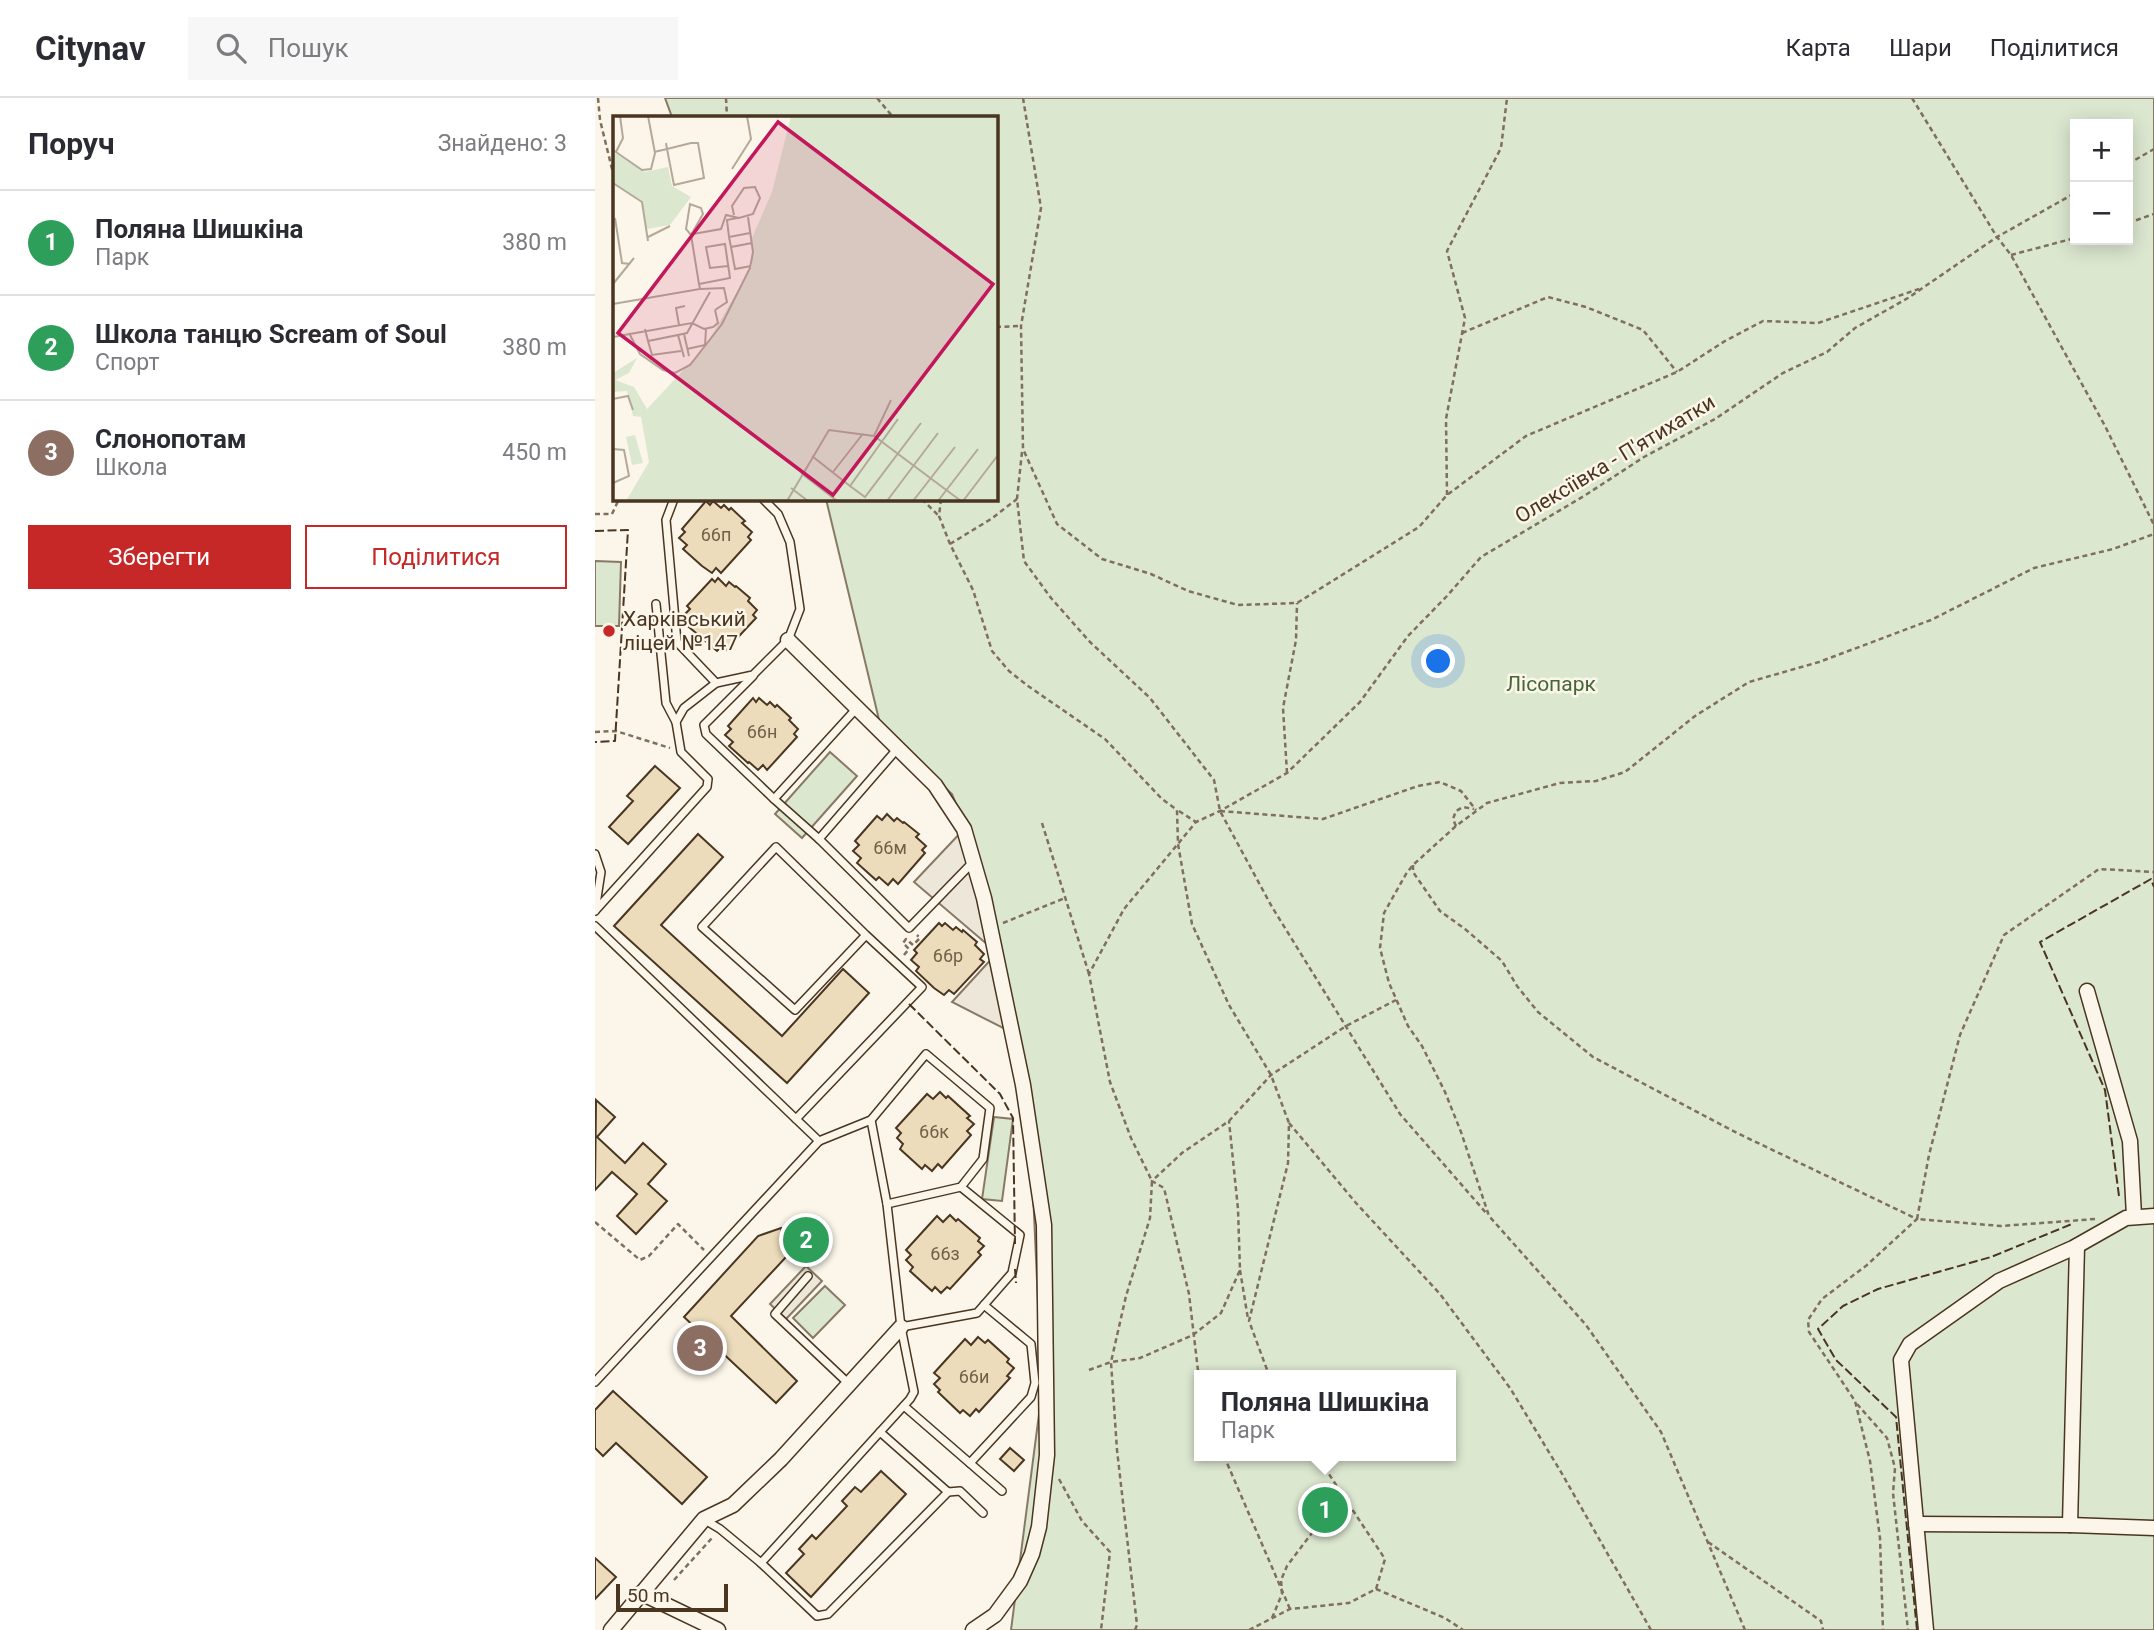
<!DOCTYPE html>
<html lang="uk">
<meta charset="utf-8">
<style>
:root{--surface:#fff;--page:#f7f7f7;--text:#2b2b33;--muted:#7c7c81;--line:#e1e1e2;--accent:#c62828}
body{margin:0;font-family:Roboto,sans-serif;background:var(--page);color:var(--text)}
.controls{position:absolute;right:21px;top:21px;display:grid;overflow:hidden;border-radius:0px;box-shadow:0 4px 18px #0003}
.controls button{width:63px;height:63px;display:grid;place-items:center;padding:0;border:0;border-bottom:2px solid var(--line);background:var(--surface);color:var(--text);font:35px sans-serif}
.scale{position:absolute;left:21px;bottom:18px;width:112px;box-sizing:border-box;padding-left:7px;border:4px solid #4a3520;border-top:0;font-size:19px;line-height:24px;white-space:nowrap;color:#4a3520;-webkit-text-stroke:5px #fbf6e9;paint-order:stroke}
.you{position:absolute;left:844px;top:564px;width:24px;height:24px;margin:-18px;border:5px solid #fff;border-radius:50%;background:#1a73e8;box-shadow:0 0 0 10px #1a73e833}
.badge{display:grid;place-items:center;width:46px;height:46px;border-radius:50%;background:var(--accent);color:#fff;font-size:23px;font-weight:700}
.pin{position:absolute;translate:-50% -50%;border:4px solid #fff;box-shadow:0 2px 7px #0006}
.popup{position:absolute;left:599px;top:1272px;width:262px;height:91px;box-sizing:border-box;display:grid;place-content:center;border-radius:0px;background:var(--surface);filter:drop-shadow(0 2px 5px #0005);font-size:23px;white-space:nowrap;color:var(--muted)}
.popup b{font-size:26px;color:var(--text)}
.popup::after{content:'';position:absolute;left:50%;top:100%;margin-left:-14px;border:14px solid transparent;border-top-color:var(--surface)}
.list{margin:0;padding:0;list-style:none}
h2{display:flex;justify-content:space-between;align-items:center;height:91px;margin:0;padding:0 28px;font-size:30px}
h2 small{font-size:23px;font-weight:400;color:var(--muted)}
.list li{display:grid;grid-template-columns:46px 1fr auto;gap:21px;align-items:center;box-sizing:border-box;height:105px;padding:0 28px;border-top:2px solid var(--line)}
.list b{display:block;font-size:26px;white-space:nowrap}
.list p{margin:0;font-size:23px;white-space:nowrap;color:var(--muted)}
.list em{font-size:23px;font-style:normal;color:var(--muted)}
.actions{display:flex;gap:14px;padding:21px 28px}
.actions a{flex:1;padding:16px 0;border:2px solid var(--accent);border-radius:0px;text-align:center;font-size:24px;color:var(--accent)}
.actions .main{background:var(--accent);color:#fff}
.icon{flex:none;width:38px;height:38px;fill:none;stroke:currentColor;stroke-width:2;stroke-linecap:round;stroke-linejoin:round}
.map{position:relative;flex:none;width:1559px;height:1532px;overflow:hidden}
header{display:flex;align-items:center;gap:42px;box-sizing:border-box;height:98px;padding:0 35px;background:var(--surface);border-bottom:2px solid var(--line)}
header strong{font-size:33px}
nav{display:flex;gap:38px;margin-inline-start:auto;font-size:24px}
.search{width:490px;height:63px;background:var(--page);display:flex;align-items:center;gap:18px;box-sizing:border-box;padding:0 24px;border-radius:0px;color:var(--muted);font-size:26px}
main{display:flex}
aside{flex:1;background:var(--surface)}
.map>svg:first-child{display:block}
</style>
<header>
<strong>Citynav</strong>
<div class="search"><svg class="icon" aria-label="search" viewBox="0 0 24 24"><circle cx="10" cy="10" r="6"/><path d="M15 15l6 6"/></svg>Пошук</div>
<nav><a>Карта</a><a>Шари</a><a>Поділитися</a></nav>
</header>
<main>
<aside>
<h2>Поруч<small>Знайдено: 3</small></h2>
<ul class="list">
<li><span class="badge" style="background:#2e9e5b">1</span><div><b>Поляна Шишкіна</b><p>Парк</p></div><em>380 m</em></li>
<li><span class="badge" style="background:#2e9e5b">2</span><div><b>Школа танцю Scream of Soul</b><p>Спорт</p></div><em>380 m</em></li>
<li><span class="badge" style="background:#8d6e63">3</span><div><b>Слонопотам</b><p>Школа</p></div><em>450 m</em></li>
</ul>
<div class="actions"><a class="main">Зберегти</a><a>Поділитися</a></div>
</aside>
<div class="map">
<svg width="1559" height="1532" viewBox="0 0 1559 1532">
<rect width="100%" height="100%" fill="#fbf6e9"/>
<g fill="#dce7d0" stroke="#887966" stroke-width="2" fill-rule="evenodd">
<path d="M70,0H1559V1532H416L447,1293L435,1028L382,758L357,696L286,630L231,401H401V19H77ZM1480,26H1533V142H1480ZM604,1277H856V1358H604Z"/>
<polygon points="0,463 26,464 24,528 0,528"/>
<polygon points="235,654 262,678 207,740 180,716"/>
<polygon points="399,1019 418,1021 407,1103 387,1101"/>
<polygon points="230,1188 250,1207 218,1240 198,1220"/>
</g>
<g fill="#ede7d9" stroke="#887966" stroke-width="2">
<polygon points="369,731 400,853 319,784"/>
<polygon points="401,856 416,934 357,904"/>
<polygon points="211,1168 227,1183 191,1221 175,1206"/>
</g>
<g fill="#ecdcbc" stroke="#4a3520" stroke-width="2">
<polygon points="111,403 115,407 118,403 126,410 129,407 134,412 136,410 150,423 147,425 157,434 153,439 156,442 126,475 121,470 117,475 107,468 88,451 92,447 84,440 90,434 87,431"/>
<polygon points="123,480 131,488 134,484 140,489 141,488 155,500 153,503 162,512 158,517 161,520 131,552 127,548 122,553 94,529 97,525 89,517 95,511 92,508 117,481 120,484"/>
<polygon points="158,600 161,604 164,600 172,607 175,604 180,609 182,607 196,620 194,622 203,631 199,636 202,639 172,672 168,667 163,672 154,664 153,665 134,648 138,644 130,637 136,631 133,628"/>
<polygon points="60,668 85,690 33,746 14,729 38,703 32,698"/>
<polygon points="292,716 299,723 302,720 308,725 309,724 324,736 321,739 331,748 327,752 330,755 303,786 298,781 293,787 284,779 281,782 262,765 266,760 258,753 264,747 260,743 282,718 287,722"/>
<polygon points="103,736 128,759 66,827 187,938 248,871 274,895 192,985 19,828"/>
<polygon points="344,825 347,828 350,825 358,832 361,829 367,834 368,832 382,844 380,847 389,856 385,861 389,864 359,896 354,892 349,897 339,890 321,873 324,869 316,862 322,855 319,852"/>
<polygon points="345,994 351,1000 353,998 375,1018 372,1020 379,1026 372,1033 376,1037 347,1070 343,1066 337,1073 330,1067 327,1071 305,1051 308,1046 302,1040 306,1035 301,1030 332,996 338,1001"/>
<polygon points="1,1002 20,1019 2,1039 30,1065 48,1045 71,1066 53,1086 72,1103 41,1136 22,1118 42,1096 17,1074 0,1092"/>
<polygon points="355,1117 361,1123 363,1121 385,1140 383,1143 389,1148 383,1154 386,1157 355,1191 352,1189 346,1195 340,1189 337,1193 315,1173 318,1169 311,1162 316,1157 311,1152 342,1118 348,1124"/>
<polygon points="186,1130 192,1158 136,1218 202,1283 181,1305 89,1219 163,1138"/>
<polygon points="383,1239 390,1245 393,1242 414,1261 412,1264 419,1270 412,1278 415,1280 384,1314 381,1311 375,1318 368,1312 365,1315 343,1294 345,1292 339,1286 345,1280 339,1275 370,1241 376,1247"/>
<polygon points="18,1293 112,1379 87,1406 21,1345 8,1358 0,1350 0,1312"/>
<polygon points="415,1350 429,1362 419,1373 405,1361"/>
<polygon points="286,1373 311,1396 216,1499 191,1475 209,1456 204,1451 217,1437 221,1441 252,1408 247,1403 260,1389 266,1394"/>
<polygon points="0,1460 21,1479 0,1501"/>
</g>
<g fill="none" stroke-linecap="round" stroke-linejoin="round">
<g stroke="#4a3520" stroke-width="10">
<g id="lane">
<polyline points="79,401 71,422 82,544 121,585"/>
<polyline points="61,506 71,605 81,624"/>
<polyline points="158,578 109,627 111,636 179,701"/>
<polyline points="261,611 179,701 224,741 303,650"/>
<polyline points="224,741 314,830 379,763"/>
<polyline points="0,756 6,774 0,813"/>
<polyline points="0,813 112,689 113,681 86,654 81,624 89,610 121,585 158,577 193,542 205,511 195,444 183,416 168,401"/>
<polyline points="0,828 201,1021"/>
<polyline points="276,1022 292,1106 306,1229 319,1294 315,1301 285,1334"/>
<polyline points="224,1043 276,1022 331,956 395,1010 388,1061 366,1089 292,1106"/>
<polyline points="213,1178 180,1216 254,1286"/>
<polyline points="306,1229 382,1215 417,1175 425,1137 366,1089"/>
<polyline points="0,1284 224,1043 201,1021 327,889 271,837 181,749 107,829 200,912 271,837"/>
<polyline points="309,1308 407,1393"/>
<polyline points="375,1365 436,1299 440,1285 436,1246 389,1207"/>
<polyline points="110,1422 125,1431 166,1465 285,1334 353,1394 365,1393 388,1415"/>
<polyline points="166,1465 222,1518 233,1516 353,1394"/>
</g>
</g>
<g stroke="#4a3520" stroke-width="17">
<g id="street">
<polyline points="193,542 340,687 369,731 389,800 428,987 449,1127 452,1357 444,1429 437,1456 425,1483 400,1517 378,1532"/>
<polyline points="1492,893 1535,1043 1539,1118"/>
<polyline points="1321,1426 1475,1427 1559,1430"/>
<polyline points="1475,1427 1482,1148"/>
<polyline points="46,1495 123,1532"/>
<polyline points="16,1532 109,1421 138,1407 186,1361 306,1229"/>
<polyline points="1331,1532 1306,1262 1315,1246 1404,1183 1478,1150 1531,1120 1559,1118"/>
</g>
</g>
<g stroke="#7f6f5c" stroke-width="2.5" stroke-dasharray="5 3.5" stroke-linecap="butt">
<polyline points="3,0 5,22 19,79"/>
<polyline points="131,0 132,19"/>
<polyline points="282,0 298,19"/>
<polyline points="428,0 446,110 426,228 428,351 462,426 507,461 556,476 593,493 643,507 702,505 824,429 852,397 931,338 1082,274 1130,243 1168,223 1223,225 1324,191"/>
<polyline points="1317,0 1402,139 1416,157 1510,328 1559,427"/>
<polyline points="1533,66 1559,51"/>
<polyline points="1533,125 1559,116"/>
<polyline points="1416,157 1480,140"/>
<polyline points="401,229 426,228"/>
<polyline points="867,235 953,199 991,209 1048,232 1082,274"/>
<polyline points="427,354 422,401 429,463 456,500 495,544 555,600 619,682 625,713 677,809 805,1016 892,1116"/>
<polyline points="852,397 851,321 870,220 852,153 906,50 912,0"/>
<polyline points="327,401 344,418"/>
<polyline points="346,401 344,418 355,446 378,492 397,553 414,573 433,588 510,641 567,701 582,712 583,746 597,826 634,907 676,977 694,1025 693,1065 654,1223 674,1277"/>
<polyline points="0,416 17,416 24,401"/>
<polyline points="355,446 396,421 422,401"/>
<polyline points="0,634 21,633 75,650"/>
<polyline points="692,675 688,610 701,542 702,505"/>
<polyline points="584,713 601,724"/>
<polyline points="625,713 728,721 823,688 845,684 866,693 881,712"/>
<polyline points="447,725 494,876"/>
<polyline points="861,728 858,721 861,713 868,709 879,711"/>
<polyline points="818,767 818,774 845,813 870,831 907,863 922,888 943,914 998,959 1142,1035 1322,1121 1272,1167 1227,1201 1213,1222 1214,1234 1260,1303 1275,1363 1285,1440 1288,1532"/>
<polyline points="408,825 470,800"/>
<polyline points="309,857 314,851 308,845 311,841 318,847 325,840 322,837"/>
<polyline points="694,1025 761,1105 845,1196 915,1290 966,1374 1056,1532"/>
<polyline points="1500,1121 1406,1128 1322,1121 1334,1057 1365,937 1409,837 1504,771 1559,774"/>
<polyline points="0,1124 45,1162 54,1158 83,1126 109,1152"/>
<polyline points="645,1172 653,1221"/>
<polyline points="494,1272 516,1264 545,1260 598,1237 626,1215 645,1172 643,1111 634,1023"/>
<polyline points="604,1281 594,1196 569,1090 557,1083 587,1055 634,1023 676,977 751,928 801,902"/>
<polyline points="1262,1306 1292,1340 1300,1370 1298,1395 1313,1532"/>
<polyline points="629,1358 695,1511"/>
<polyline points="464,1381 487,1423 515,1454 506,1532"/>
<polyline points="1113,1444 1226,1523 1228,1532"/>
<polyline points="79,1482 117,1440"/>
<polyline points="781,1491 850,1520 868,1532"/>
<polyline points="677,1520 687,1496 686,1482 692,1468 747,1395"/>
<polyline points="540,1532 542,1527 522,1352 516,1264 531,1198 555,1120 557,1083 536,1040 515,984 494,876 529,811 601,724 625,713 692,675 765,604 813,538 852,498 886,459 989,398 1049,359 1120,321 1188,275 1232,254 1260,230 1313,200 1402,139 1480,95"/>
<polyline points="654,1532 695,1511 754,1505 781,1491 790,1461 722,1358"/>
<polyline points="1150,1532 1066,1334 991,1227 894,1118 866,1034 850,994 827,948 813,928 794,885 785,850 789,815 811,776 818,767 861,728 892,705 965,685 1001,683 1030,674 1100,618 1154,584 1224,564 1336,522 1439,470 1518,451 1559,436"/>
</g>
<use href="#lane" stroke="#fbf6e9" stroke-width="7"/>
<use href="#street" stroke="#fbf6e9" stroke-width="14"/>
<g stroke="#4a3520" stroke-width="2" stroke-dasharray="9 3.5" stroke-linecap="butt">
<polyline points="0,433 33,432 20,643 0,644"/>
<polyline points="314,906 405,996 418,1020 420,1146"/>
<polyline points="1524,1098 1510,992 1445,844 1556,781 1559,789"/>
<polyline points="420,1171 421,1185"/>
<polyline points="1322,1532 1301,1319 1241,1262 1223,1231 1248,1208 1283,1191 1396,1159 1477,1126"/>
</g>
</g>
<circle fill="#c62828" stroke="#fbf6e9" stroke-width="2.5" cx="14" cy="533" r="7"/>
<g text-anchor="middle" stroke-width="5" stroke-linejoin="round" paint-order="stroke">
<g font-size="18" fill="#725f47">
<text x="121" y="443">66п</text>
<text x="167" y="640">66н</text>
<text x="295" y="756">66м</text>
<text x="353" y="864">66р</text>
<text x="339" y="1040">66к</text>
<text x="350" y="1162">66з</text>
<text x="379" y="1285">66и</text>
</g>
<g font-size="21" fill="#4a3520" stroke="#fbf6e9">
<text transform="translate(1020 361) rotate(-31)" y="7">Олексіївка - П'ятихатки</text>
</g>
<g font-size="21" fill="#4a3520" stroke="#fbf6e9" text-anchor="start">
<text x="28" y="528">Харківський<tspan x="28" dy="24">ліцей №147</tspan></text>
</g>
<g font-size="21" fill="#436837" stroke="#fbf6e9">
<text x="956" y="593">Лісопарк</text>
</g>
</g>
<g transform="translate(18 18)">
<rect width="385" height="385" fill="#fbf6e9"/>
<path d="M178,0H385V385H13L36,346L28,301L20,300L14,275L0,276V257L24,242L16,257L2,264L21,271L34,293L92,231L139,150V122L159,76ZM0,36L32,56L55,51L59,70L78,81L57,109L34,113L29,86L0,66ZM22,319L30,347L19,349L13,321Z" fill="#dce7d0"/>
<path fill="none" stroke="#b4a999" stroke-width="2" d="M0,34L29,54L38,53L42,37L35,0M3,36L10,22L7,0M41,36L54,33L78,27H85L91,62L61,69L54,33L53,27M119,53L138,23L134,0M0,67L29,86L35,125M2,102L9,147L17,148M137,117L116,121L118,131L139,127M80,118L108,113L113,99L126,102L140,98L147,82L142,71L131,72L119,90L121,99M78,119L73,113L77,88L88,92L90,98L78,119L86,168M35,121L57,110M116,121L114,104L124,102M118,131L122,153L138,150M0,168L21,142M87,173L111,172L114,186L102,194M0,188L87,173L86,168L117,162L112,128L93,131L97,152L115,150M66,209L63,192L72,190M32,213L35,225L65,219L71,241M16,217L27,238L50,254L62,257L77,249L109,208L137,152L140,136L135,101M71,218L76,240M65,219L74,217L97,176M0,221L79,207L91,213L100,211L105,207L102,194M35,225L39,239L68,235M74,233L92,229L93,213M0,283L15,280L20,294M261,320L278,284M0,333L11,334L16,360L0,367M199,340L237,370L285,303M220,356L249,319M188,357L224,385M237,370L252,381L308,307M178,372L195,385M174,385L216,314L261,320L348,385M274,385L325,317M300,385L342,331M325,385L365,333M350,385L385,339"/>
<path fill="#c2185b" fill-opacity="0.15" stroke="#c2185b" stroke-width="3.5" d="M165,6L380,168L220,379L5,217Z"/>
<rect width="385" height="385" fill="none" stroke="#4a3520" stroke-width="3.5"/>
</g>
</svg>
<div class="controls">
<button>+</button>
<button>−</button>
</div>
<div class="scale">50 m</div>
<div class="you"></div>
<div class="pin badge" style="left:730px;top:1412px;background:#2e9e5b">1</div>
<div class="popup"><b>Поляна Шишкіна</b>Парк</div>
<div class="pin badge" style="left:211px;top:1142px;background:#2e9e5b">2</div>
<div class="pin badge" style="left:105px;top:1250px;background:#8d6e63">3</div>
</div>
</main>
